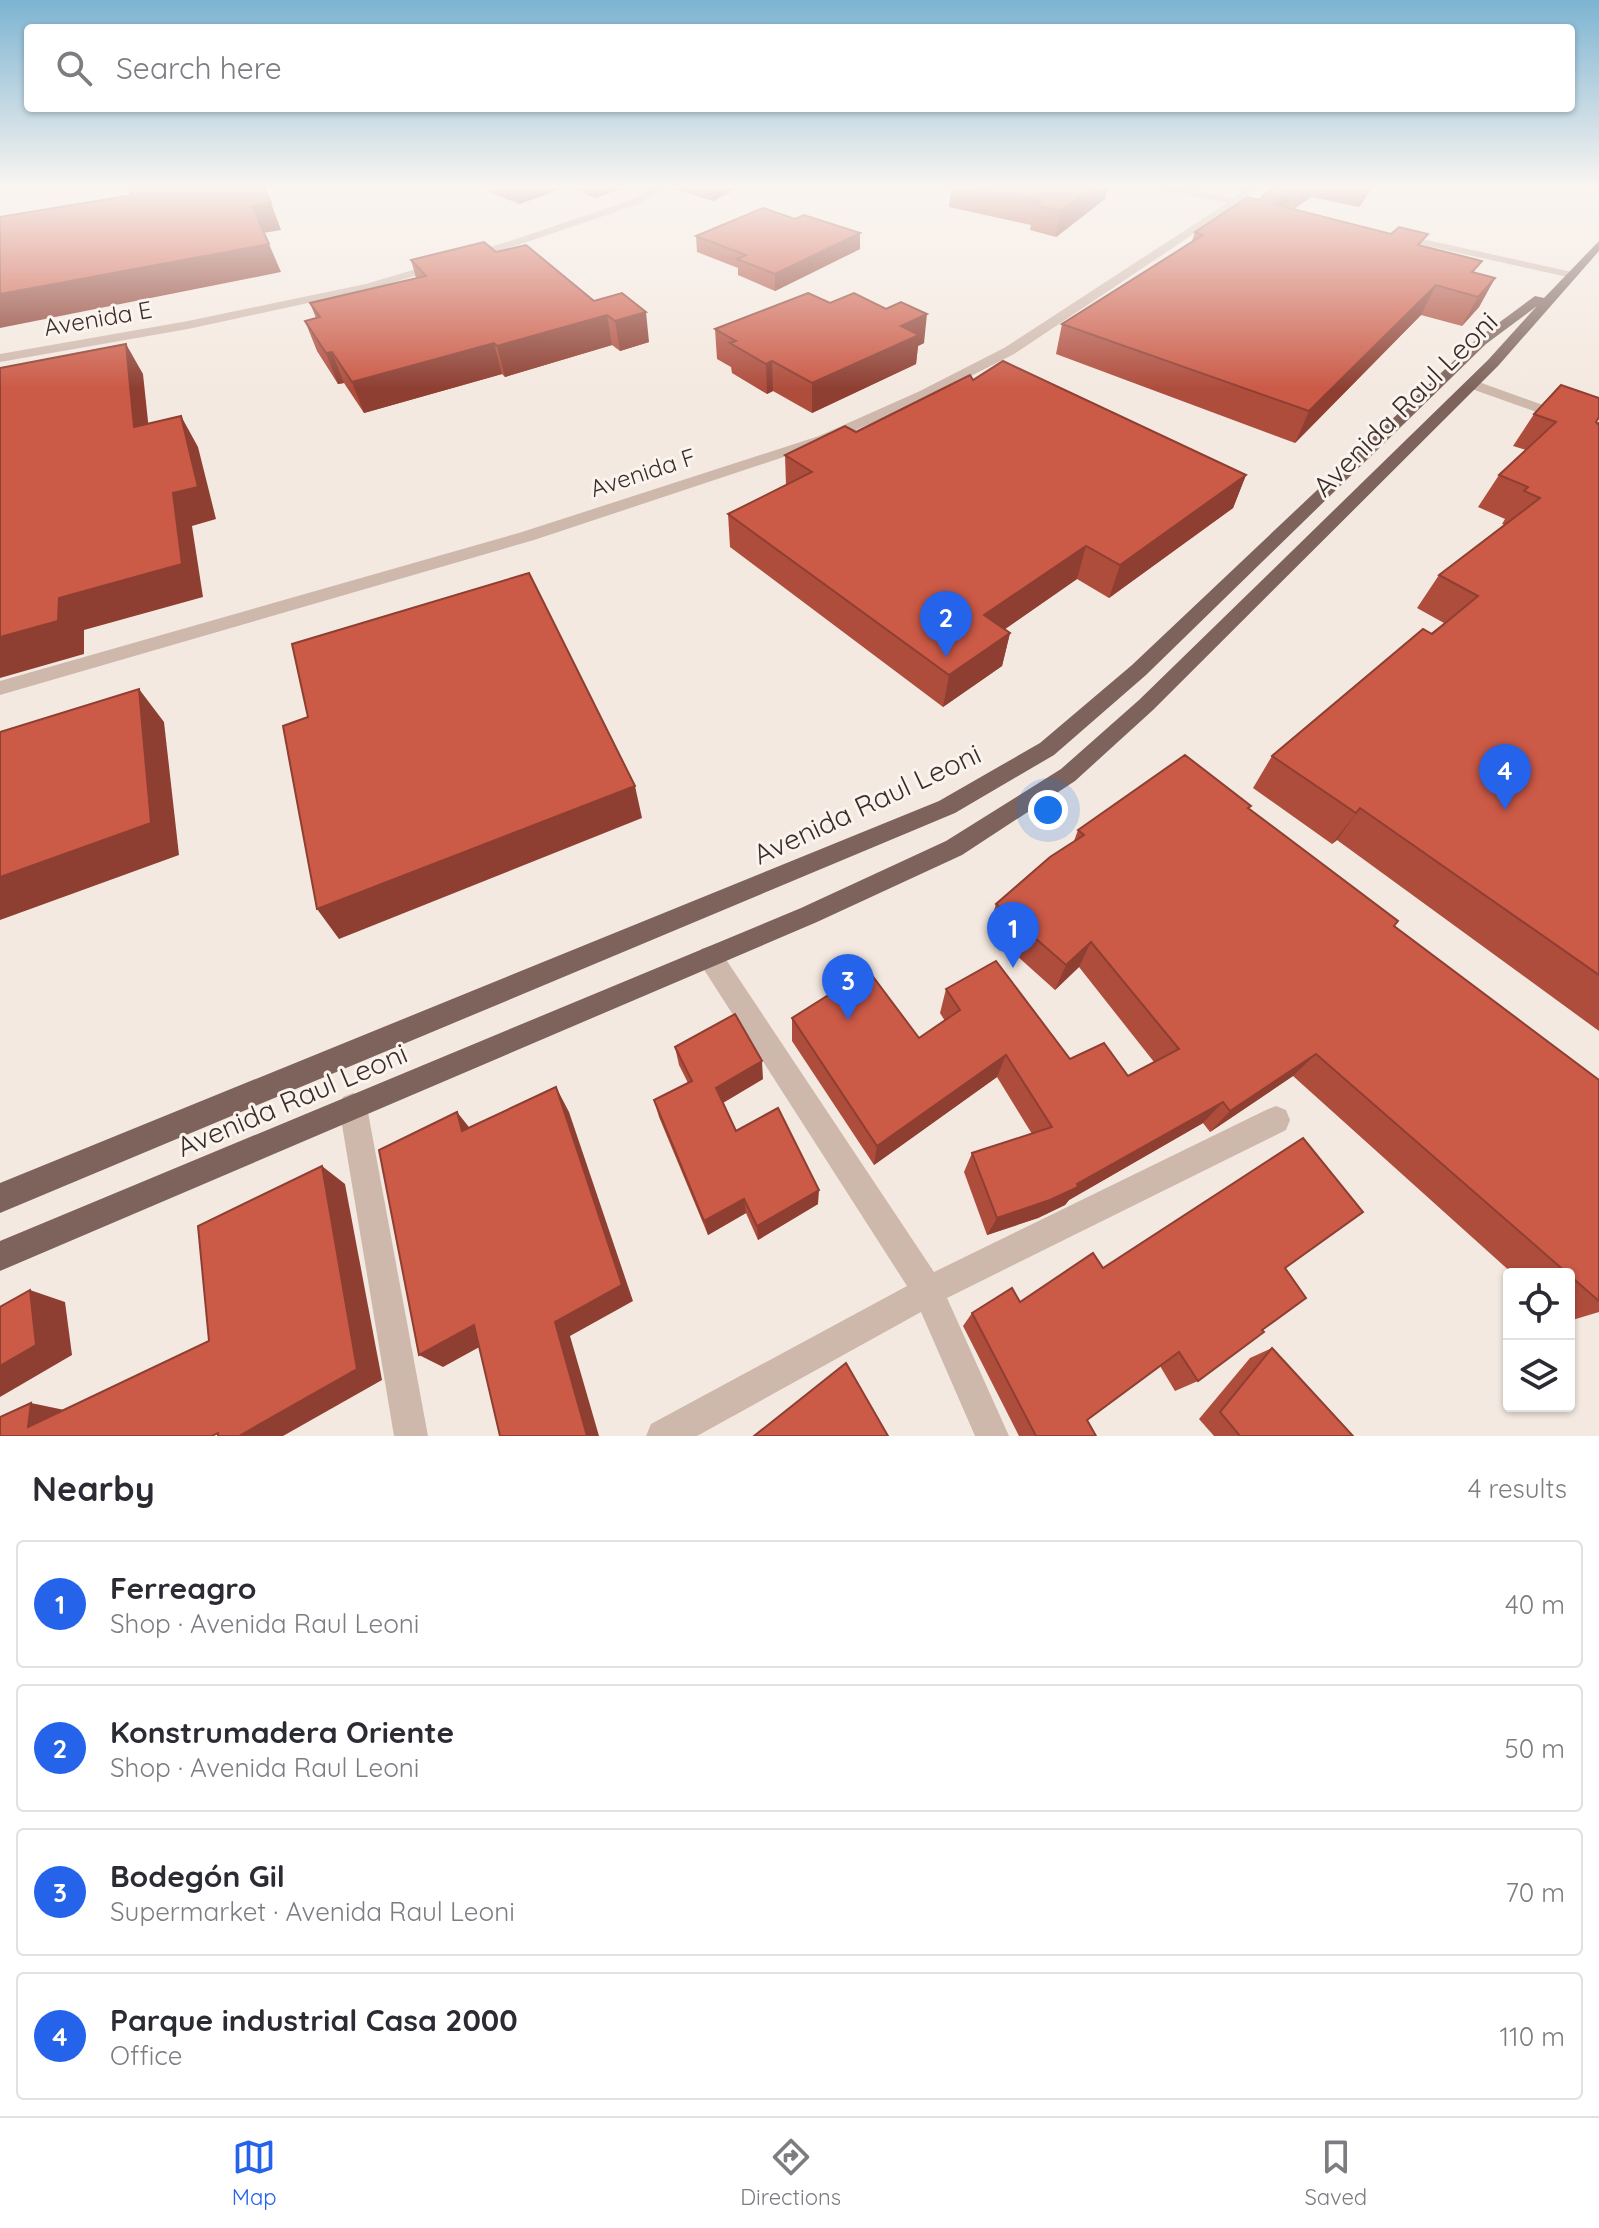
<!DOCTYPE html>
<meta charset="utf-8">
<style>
:root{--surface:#fff;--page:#f7f7f7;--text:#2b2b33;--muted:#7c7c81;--line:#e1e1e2;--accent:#2563eb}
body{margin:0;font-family:Quicksand,sans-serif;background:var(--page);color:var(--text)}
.controls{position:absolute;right:24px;bottom:24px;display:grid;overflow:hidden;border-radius:8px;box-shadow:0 2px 6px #0004}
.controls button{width:72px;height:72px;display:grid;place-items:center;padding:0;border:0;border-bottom:2px solid var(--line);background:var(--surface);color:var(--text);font:40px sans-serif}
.you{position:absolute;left:1048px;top:810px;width:28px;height:28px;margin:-20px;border:6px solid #fff;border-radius:50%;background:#1a73e8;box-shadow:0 0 0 12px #1a73e833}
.badge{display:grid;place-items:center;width:52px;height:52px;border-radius:50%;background:var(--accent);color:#fff;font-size:26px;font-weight:700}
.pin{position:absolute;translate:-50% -66px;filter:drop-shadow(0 2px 4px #0008)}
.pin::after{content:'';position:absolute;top:42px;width:28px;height:24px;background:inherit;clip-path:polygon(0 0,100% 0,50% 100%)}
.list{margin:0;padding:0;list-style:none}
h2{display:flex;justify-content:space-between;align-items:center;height:104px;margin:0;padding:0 32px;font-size:34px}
h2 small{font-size:26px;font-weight:400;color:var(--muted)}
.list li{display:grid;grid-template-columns:52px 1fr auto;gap:24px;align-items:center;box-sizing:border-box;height:128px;margin:0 16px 16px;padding:0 16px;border:2px solid var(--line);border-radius:8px}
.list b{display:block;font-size:30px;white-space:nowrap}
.list p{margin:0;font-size:26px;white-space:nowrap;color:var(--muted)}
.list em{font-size:26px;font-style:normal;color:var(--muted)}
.icon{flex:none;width:44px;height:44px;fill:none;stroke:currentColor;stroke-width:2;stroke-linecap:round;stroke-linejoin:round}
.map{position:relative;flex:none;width:1599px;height:1436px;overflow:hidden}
.search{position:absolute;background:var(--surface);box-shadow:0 2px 6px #0004;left:24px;right:24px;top:24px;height:88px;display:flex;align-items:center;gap:20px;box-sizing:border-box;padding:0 28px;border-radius:8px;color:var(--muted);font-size:30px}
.sheet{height:680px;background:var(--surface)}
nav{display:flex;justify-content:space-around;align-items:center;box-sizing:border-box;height:112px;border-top:2px solid var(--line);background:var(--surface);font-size:22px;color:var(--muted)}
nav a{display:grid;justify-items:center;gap:4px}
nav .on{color:var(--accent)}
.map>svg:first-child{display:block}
</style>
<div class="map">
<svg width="1599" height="1436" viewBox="0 0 1599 1436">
<rect width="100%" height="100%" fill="#f4e9e0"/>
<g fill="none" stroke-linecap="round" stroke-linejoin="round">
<g fill="#ceb7ab" fill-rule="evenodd">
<polygon points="654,188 667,188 639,204 518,245 368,290 188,329 0,362 0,354 188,321 366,284 510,241 631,200"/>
<polygon points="1154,188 1177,188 1234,198 1244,188 1254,188 1244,204 1237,205 1014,354 930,397 829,442 534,540 0,695 0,681 522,532 819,436 920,391 1004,348 1227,203"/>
<polygon points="1400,234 1572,272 1578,275 1572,278 1396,239 1395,237"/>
<polygon points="1466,381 1476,381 1599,425 1599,434 1466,387"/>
<polygon points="710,946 719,949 934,1272 1266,1110 1276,1106 1286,1110 1290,1120 1286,1130 947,1298 1009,1436 975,1436 921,1312 697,1436 646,1436 651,1424 907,1286 701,965 698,957 701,949"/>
<polygon points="353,1093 363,1097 367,1107 428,1436 394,1436 339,1107 343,1097"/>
</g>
<polygon fill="#7d635b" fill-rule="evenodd" points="1599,241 1599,251 1498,366 1153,710 1075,781 962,855 817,922 0,1271 0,1241 801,908 946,841 1061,769 1139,700 1488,360 1537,306 1486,344 1146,675 1054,755 955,813 0,1213 0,1183 939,801 1040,743 1132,665 1478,338 1535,296 1544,298"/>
</g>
<g fill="#af4d3d">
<polygon points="489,188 564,188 519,204 489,192"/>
<polygon points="572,188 623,188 595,198"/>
<polygon points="669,188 739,188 713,201"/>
<polygon points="951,188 1108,188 1105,199 1056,237 1030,230 1031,225 949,207"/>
<polygon points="1271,188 1372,188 1359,207 1311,197 1295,208 1286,206 1422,246 1476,273 1495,278 1479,307 1462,326 1421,315 1295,443 1056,354 1062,324 1192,241 1195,232 1259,200"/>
<polygon points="795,219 860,233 860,249 775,291 738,275 738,268 697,252 696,236"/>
<polygon points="496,252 594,301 649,342 620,351 612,345 505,377 502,374 364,413 344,383 338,384 317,351 305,321 316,318 310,303 416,278 411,260"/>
<polygon points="830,303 924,343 918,346 916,364 812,413 773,391 767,394 732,373 731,367 717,359 715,329"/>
<polygon points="973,380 1246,475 1233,508 1109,598 1077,579 1005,629 1010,633 1002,666 943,707 730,547 728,514 786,485 785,455 856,432"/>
<polygon points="1534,414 1596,422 1598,424 1599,423 1599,1031 1337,840 1332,844 1253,788 1272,756 1444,623 1417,608 1439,575 1505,525 1502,524 1505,519 1478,507 1499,475 1526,450 1513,446"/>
<polygon points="1249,809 1394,926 1599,1080 1599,1312 1569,1321 1569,1274 1513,1274 1293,1076 1210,1132 1203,1123 1069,1200 1065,1205 1038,1218 987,1235 964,1172 972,1153 1032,1134 997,1077 874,1165 792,1041 792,1018 919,1038 945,1021 940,1013 946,989 1070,1059 1128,1076 1154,1062 1079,967 1055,990 988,930 996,904 1074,841 1078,830"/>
<polygon points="675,1047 763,1079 723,1103 736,1131 818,1204 758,1240 746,1213 708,1235 659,1117 654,1100 688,1083 679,1065"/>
<polygon points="1103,1268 1285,1268 1262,1330 1198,1381 1175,1391 1160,1366 1087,1420 1096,1436 1019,1436 963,1326 972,1313 1020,1302"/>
<polygon points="1272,1348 1353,1436 1214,1436 1199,1419 1250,1358"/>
</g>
<g fill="#8e3f32">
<polygon points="516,188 564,188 519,204"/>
<polygon points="593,188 623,188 595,198"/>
<polygon points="712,188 739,188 713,201"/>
<polygon points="1093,188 1108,188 1105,199 1056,237 1060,211"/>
<polygon points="1302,188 1314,188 1311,197 1295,208"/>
<polygon points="1366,188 1372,188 1359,207"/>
<polygon points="1291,191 1282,218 1273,204"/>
<polygon points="271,203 281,230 263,233 252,206"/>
<polygon points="860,233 860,249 775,291 775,274"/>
<polygon points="269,244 281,272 0,328 0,294"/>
<polygon points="1495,278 1479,307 1462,326 1478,297"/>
<polygon points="1436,285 1421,315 1295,443 1309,411"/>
<polygon points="646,312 649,342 620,351 615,321"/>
<polygon points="927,314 924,343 918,346 916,364 812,413 812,383 901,326"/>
<polygon points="607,315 612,345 505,377 497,346"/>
<polygon points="494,343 502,374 364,413 352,382"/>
<polygon points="126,344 143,374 152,459 134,427"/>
<polygon points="332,352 344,383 338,384 326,353"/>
<polygon points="772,361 773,391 767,394 766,364"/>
<polygon points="181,416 198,447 216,519 192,526 203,597 84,630 84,654 0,678 0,637 59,598 173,493"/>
<polygon points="1246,475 1233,508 1109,598 1120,565"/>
<polygon points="1086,546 1077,579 978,648 984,615"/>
<polygon points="1010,633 1002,666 943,707 949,675"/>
<polygon points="139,689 164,722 179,855 0,920 0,877"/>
<polygon points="635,786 642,818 339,939 317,909"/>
<polygon points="1360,808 1337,840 1332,844 1356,813"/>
<polygon points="1091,942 1079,967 1055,990 1066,965"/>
<polygon points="1316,1054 1293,1076 1210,1132 1230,1111"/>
<polygon points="1006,1055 997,1077 874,1165 877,1146"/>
<polygon points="762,1061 763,1079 719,1105 716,1088"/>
<polygon points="556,1087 569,1112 633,1301 570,1336 599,1436 587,1436 555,1322"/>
<polygon points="1223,1102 1203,1123 1069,1200 1065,1205 1038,1218 987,1235 997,1218 1077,1184"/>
<polygon points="457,1112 476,1136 462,1131"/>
<polygon points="322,1166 345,1184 382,1380 283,1436 239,1436"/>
<polygon points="819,1190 818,1204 758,1240 757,1226"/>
<polygon points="744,1199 746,1213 708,1235 704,1221"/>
<polygon points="30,1290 65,1302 72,1355 0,1397 0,1366"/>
<polygon points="474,1325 494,1339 443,1367 419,1355"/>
<polygon points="31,1403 74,1412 28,1427"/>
</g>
<g fill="#cb5a47" stroke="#8e3f32" stroke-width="2">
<polygon points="129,188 264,188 271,203 252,206 269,244 0,294 0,217 132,195"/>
<polygon points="977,188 1093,188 1060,211 1035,205 1040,201"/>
<polygon points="1271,188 1291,191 1273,204 1391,234 1399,227 1428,234 1418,245 1482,261 1472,272 1495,278 1478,297 1436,285 1309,411 1062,324 1203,235 1195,232 1248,197 1259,200"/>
<polygon points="763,208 795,219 804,215 860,233 775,274 737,259 746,255 696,236"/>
<polygon points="484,242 496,252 526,245 594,301 622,293 646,312 615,321 607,315 497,346 494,343 352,382 332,352 326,353 305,321 320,317 310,303 426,276 411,260"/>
<polygon points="808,293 830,303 854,293 886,309 901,302 927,314 901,326 919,335 812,383 772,361 766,364 730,343 736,341 715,329"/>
<polygon points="126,344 134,427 181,416 198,487 173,493 182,564 59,598 58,621 0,637 0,368"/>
<polygon points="1003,361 1246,475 1120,565 1086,546 984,615 1010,633 949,675 728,514 812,472 785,455 845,426 856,432 970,375 973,380"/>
<polygon points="1561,385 1599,398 1599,417 1596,422 1598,424 1599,423 1599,975 1360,808 1356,813 1272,756 1423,629 1432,634 1478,596 1439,575 1540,498 1524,491 1528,487 1499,475 1556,422 1534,414"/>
<polygon points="529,573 635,786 317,909 283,726 308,717 292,644"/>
<polygon points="139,689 151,823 0,877 0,732"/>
<polygon points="1185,755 1251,806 1248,808 1398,921 1394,926 1599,1080 1599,1301 1316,1054 1230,1111 1223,1102 1077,1184 1078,1187 1050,1200 997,1218 972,1153 1052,1127 1006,1055 877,1146 792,1018 868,970 919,1038 960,1010 946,989 996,961 1070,1059 1104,1043 1128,1076 1179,1049 1091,942 1066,965 996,904 1050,857 1084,835 1078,830"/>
<polygon points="735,1014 762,1061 716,1088 736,1131 778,1108 819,1190 757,1226 744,1199 704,1221 654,1100 692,1081 675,1047"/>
<polygon points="556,1087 622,1285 555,1322 587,1436 500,1436 474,1325 419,1355 379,1150 457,1112 462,1131"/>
<polygon points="1303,1138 1363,1212 1285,1268 1306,1298 1262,1330 1264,1332 1198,1381 1179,1352 1087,1420 1096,1436 1036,1436 972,1313 1012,1288 1020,1302 1093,1253 1103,1268"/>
<polygon points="322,1166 357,1369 239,1436 218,1436 218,1433 212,1436 0,1436 0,1417 31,1403 28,1427 209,1341 198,1226"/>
<polygon points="30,1290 36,1345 0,1366 0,1307"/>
<polygon points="1272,1348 1353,1436 1240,1436 1220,1412"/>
<polygon points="846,1363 888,1436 754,1436"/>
</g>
<linearGradient id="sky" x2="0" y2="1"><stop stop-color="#7db4d2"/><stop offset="0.48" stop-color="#faf5f1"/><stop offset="1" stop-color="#faf5f1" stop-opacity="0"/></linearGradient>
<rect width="1599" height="389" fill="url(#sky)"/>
<g text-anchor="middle" stroke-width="6" stroke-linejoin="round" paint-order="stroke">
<g font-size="24" fill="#3b2e2a" stroke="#fbf3ed">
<text transform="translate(98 319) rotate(-10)" y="8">Avenida E</text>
<text transform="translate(643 473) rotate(-18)" y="8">Avenida F</text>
</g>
<g font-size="28" fill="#3b2e2a" stroke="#fbf3ed">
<text transform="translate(1405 404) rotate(-45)" y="10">Avenida Raul Leoni</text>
<text transform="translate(867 804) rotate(-25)" y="10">Avenida Raul Leoni</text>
<text transform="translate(292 1100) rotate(-23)" y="10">Avenida Raul Leoni</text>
</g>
</g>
</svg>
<div class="controls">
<button><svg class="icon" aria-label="locate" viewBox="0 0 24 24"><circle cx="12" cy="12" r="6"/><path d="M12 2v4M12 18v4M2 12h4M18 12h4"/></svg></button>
<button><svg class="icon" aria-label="layers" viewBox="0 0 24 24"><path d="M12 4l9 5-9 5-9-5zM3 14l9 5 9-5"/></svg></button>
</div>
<div class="you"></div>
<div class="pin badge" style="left:1013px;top:968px">1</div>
<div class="pin badge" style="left:946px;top:657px">2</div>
<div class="pin badge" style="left:848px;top:1020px">3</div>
<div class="pin badge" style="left:1505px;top:810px">4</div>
<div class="search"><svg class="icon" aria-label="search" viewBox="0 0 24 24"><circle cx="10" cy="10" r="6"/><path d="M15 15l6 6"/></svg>Search here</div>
</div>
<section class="sheet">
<h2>Nearby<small>4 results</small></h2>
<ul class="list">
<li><span class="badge">1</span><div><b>Ferreagro</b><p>Shop · Avenida Raul Leoni</p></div><em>40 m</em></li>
<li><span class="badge">2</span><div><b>Konstrumadera Oriente</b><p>Shop · Avenida Raul Leoni</p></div><em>50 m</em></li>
<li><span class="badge">3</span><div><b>Bodegón Gil</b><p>Supermarket · Avenida Raul Leoni</p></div><em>70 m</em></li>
<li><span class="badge">4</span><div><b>Parque industrial Casa 2000</b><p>Office</p></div><em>110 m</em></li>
</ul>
</section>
<nav>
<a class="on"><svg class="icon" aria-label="map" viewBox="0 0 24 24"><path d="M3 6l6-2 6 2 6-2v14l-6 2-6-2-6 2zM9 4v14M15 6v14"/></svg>Map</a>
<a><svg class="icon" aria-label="directions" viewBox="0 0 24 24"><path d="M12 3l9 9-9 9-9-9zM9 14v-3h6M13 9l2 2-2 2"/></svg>Directions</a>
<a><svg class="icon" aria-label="saved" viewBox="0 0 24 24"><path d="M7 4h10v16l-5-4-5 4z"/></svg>Saved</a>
</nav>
